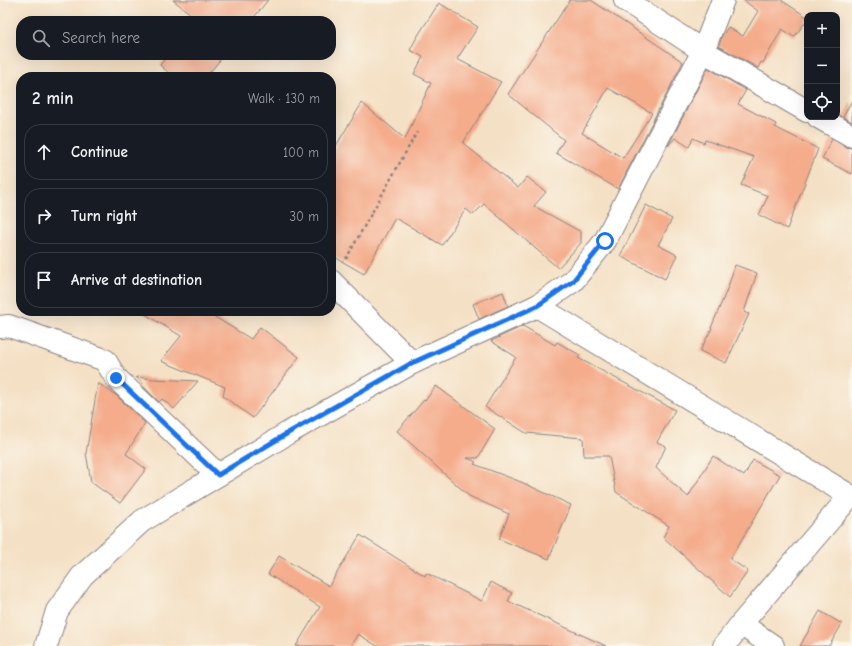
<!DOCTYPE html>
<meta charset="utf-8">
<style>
:root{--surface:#171b24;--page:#242831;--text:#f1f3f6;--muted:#9ea1a6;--line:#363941}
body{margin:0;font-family:"Comic Neue",sans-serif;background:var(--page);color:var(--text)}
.controls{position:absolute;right:12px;top:12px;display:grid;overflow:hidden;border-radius:8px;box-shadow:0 4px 16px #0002}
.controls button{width:36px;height:36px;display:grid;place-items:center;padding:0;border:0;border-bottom:1px solid var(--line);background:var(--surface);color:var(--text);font:20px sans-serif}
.stop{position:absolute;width:12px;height:12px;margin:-9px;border:3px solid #1a73e8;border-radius:50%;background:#fff}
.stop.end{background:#1a73e8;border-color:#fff;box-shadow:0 1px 4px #0008}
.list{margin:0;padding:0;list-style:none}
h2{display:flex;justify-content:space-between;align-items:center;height:52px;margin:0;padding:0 16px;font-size:17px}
h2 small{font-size:13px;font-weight:400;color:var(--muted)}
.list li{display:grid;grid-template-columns:26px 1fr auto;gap:12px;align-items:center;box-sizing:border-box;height:56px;margin:0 8px 8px;padding:0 8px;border:1px solid var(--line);border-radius:16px}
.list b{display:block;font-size:15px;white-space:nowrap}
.list em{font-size:13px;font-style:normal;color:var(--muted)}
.icon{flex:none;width:22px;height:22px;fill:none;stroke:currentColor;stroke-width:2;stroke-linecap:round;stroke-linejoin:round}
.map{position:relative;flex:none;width:852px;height:646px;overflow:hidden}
.search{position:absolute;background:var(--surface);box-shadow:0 4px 16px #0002;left:16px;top:16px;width:320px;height:44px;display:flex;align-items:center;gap:10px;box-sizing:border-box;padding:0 14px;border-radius:16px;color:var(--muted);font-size:15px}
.panel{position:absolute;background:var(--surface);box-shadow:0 4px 16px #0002;left:16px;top:72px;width:320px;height:244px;border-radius:16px}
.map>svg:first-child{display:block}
</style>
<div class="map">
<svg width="852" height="646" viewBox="0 0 852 646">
<rect width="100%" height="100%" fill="#fbf7ec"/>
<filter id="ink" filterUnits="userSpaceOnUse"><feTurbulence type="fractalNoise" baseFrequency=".025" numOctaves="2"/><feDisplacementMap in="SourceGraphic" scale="8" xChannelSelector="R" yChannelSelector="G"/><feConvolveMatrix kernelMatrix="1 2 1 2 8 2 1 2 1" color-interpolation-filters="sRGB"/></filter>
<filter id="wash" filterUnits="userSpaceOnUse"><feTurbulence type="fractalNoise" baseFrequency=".012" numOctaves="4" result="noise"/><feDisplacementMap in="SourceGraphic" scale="16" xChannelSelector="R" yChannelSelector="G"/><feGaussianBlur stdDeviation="0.9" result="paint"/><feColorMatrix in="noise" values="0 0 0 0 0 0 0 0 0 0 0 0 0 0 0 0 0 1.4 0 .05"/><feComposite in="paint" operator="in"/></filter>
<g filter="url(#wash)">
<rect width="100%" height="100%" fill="#f4e0c4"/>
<g id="blocks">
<g fill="#f4ac8b" fill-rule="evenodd">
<polygon points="173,0 268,0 251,21 195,21 197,19"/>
<path d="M570,0H591L683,62L618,189L556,153L564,140L508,94ZM608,88L652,113L623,158L582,133Z"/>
<polygon points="743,0 781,0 807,17 807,20 794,37 782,29 763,63 761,62 758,68 719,46 722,36 728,27 743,36 758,11"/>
<polygon points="439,3 478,27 457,59 501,82 463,143 518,188 527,177 546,192 534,206 581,232 581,243 558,268 484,204 473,215 466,209 442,245 395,218 364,274 331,255 331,154 362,103 405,139 431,83 414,74 423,57 410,50 417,37"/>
<polygon points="168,55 224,55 206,77 173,77 160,65"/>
<polygon points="708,68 746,90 738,104 776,124 775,127 818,149 787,229 759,215 768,196 741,185 754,157 705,140 704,143 693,138 689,147 675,138 668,146"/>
<polygon points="852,100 852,122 843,117"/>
<polygon points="832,139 846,147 852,148 852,174 822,159"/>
<polygon points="646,205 672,219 658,245 677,255 665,279 620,256"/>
<polygon points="735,265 757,273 744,312 749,314 726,363 700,351 712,328 711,328 728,287"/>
<polygon points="503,292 508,306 479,319 473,304"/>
<polygon points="140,311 205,311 251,339 260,327 299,357 253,418 223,396 225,387 161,361 181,336"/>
<polygon points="523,326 555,345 557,342 580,355 578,358 675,410 657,442 666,446 656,468 688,497 713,456 744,476 753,460 780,475 730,559 748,571 730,597 663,537 669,526 616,492 609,456 584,456 583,438 526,433 485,407 516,357 491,341"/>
<polygon points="136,377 154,379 198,381 174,409 162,399 159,402 142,385 143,383"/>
<polygon points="98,383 117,396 145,423 126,454 146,469 120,503 91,482 86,453"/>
<polygon points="436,386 495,429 478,458 467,458 476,462 474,464 521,482 571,505 549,559 499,539 509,514 469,496 397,431 424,400 425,401"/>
<polygon points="360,535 425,576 426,573 482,601 491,582 512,593 508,601 606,646 377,646 358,634 350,646 296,646 320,607 268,574 279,556 329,586"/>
<polygon points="820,611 842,624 829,646 800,646"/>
</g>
</g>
</g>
<g filter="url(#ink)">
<use href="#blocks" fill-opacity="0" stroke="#8b8180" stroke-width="1"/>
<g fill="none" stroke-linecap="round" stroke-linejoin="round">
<g stroke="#8b8180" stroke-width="24">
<g id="minor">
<polyline points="625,0 703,51 807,111"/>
<polyline points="818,117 852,136"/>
<polyline points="331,281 412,363"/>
<polyline points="537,306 852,497"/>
<polyline points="0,327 9,326 105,360 116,378 218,475"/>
<polyline points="741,624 773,646"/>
<polyline points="46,646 57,611 82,576 142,521 288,433 412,363 537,306 573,281 605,241 703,51 723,0"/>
<polyline points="724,646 741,624 850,496"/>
</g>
</g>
<polyline stroke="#8b8180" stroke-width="2.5" stroke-dasharray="3 3" stroke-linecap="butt" points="346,259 417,132"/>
<use href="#minor" stroke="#fff" stroke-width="22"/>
</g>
</g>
<g fill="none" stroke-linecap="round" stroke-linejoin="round" filter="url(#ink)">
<polyline stroke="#1a73e8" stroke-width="5" points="116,378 218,475 288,433 412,363 537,306 573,281 605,241"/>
</g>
</svg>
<div class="controls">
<button>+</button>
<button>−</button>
<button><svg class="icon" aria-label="locate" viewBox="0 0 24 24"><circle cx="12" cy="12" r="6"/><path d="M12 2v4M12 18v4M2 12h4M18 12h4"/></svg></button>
</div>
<div class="stop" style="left:605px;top:241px"></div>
<div class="stop end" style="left:116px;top:378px"></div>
<div class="search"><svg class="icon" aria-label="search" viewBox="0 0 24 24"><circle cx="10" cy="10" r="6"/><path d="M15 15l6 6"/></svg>Search here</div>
<section class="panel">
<h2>2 min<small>Walk · 130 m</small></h2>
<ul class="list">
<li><svg class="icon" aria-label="ahead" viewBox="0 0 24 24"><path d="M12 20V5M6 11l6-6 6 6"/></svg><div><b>Continue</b></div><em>100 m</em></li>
<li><svg class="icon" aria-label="right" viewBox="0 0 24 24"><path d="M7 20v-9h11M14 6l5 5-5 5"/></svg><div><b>Turn right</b></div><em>30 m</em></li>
<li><svg class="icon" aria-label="arrive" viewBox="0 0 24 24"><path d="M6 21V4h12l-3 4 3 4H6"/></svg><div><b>Arrive at destination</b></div></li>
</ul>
</section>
</div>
